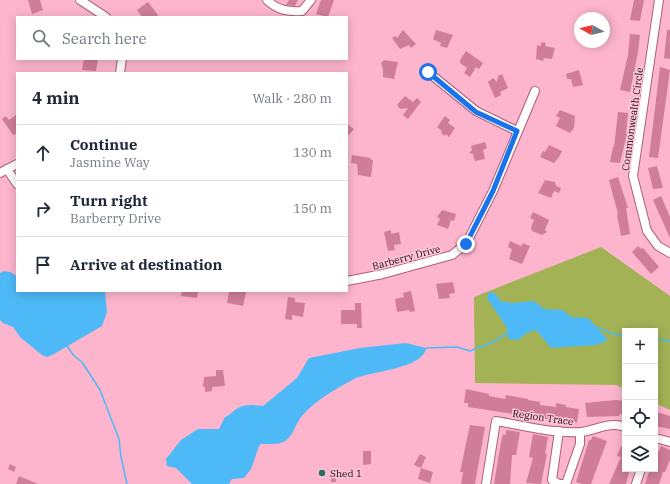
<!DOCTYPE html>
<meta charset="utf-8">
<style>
:root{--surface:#fff;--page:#f6f6f7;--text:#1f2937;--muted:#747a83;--line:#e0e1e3}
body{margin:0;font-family:"IBM Plex Serif",serif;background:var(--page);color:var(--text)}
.controls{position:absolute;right:12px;bottom:12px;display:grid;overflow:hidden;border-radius:0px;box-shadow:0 2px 10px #0003}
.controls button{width:36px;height:36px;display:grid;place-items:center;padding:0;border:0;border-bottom:1px solid var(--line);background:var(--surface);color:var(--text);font:20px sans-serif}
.compass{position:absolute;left:574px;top:12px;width:36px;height:36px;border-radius:50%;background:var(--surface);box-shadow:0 2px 10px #0003;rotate:278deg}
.stop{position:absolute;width:12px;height:12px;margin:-9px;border:3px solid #1a73e8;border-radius:50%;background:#fff}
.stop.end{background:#1a73e8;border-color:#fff;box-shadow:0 1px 4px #0008}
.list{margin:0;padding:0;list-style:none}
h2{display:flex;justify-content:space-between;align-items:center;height:52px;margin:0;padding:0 16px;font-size:17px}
h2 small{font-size:13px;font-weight:400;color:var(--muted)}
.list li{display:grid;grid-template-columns:26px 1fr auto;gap:12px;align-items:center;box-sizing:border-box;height:56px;padding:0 16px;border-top:1px solid var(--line)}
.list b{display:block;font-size:15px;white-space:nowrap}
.list p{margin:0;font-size:13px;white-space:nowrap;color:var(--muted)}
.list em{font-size:13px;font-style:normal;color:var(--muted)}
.icon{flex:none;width:22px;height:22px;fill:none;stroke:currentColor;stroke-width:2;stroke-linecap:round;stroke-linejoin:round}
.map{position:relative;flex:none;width:670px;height:484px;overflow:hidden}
.search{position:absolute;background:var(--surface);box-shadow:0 2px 10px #0003;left:16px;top:16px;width:332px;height:44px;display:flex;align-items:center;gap:10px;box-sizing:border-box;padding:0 14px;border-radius:0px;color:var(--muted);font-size:15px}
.panel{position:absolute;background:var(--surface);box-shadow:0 2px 10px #0003;left:16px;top:72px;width:332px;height:220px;border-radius:0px}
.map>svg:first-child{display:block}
</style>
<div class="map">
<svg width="670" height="484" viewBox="0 0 670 484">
<rect width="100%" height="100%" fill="#fcb5cc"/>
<polygon fill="#a2b255" points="601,247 670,296 670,410 655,403 655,331 625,331 625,389 616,385 475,383 474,297"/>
<g fill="#4eb9f7">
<polygon points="4,271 10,272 17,276 17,291 105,291 107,312 102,326 54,354 47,357 42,355 21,338 13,327 3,323 0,320 0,273"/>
<polygon points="489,292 496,294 500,301 512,303 534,301 544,309 563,310 571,317 588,318 608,340 596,345 551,348 536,330 527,333 518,340 508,339 507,328 487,298"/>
<path d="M406,343L426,348C423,369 371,371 354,379C336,389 315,400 302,416C295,424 294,435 285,441C279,445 269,444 261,444L259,446L251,469L244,478L232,479L229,484H192L176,468L167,466L166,459L181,440L198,429H219L225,417C231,415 232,411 238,408C246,404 255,405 263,406L297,378L309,358L360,348Z"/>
</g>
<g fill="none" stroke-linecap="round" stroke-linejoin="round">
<g stroke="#4eb9f7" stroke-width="1.5">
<polyline points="597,327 610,333 625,336"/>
<polyline points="655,339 670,341"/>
<polyline points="67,346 74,356 82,362 100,390 119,439 121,457 127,484"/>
<polyline points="426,348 457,347 470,351 491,343 508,333"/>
</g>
</g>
<g fill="#d07d9a">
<polygon points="28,0 40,0 43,10 32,14"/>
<polygon points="289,0 298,0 295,6 286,5"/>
<polygon points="321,0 334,0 328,17 316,14"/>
<polygon points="634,0 644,0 640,21 630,20"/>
<polygon points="148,2 158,15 155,17 142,17 137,10"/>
<polygon points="403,30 416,44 411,48 409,45 400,49 392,38 395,36 397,38"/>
<polygon points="436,30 453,35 447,48 440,46 441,43 433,39"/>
<polygon points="667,30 670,30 670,59 664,58"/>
<polygon points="630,34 640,35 638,52 630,92 620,90 628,55"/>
<polygon points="541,42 546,43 545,46 555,48 552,59 544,58 543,61 536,59 537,45 541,46"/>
<polygon points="466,51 483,63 479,69 476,67 470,77 464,73 467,68 460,63 460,60"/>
<polygon points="84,59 98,59 96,71 82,70"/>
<polygon points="384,60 398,62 394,79 383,77 383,69 381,63"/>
<polygon points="660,67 670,70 658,158 649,157"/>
<polygon points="579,70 583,85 573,87 571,79 567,79 566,74"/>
<polygon points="502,74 508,88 500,92 501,95 495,98 488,82 493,78 497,82 498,76"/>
<polygon points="405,96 413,102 417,98 421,102 408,119 403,115 408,108 400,109 397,105"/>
<polygon points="560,110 575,116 574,128 570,133 556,126 560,118 556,116"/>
<polygon points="618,112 628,113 626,134 627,134 620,163 610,162 613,147 614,147"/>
<polygon points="17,114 17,133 13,135 2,119 6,116 9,120"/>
<polygon points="445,116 450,120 448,123 455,128 449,137 446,134 445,136 441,133 442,131 437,127"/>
<polygon points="347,124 354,129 347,137"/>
<polygon points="485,142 487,148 483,150 485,159 475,161 473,154 469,153 472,150 471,146"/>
<polygon points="549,145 562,151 559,157 554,163 540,157 543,151 545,152"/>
<polygon points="352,155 371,158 370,159 373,160 371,177 358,175 357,164 351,163"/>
<polygon points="657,166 663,188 653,189 648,168"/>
<polygon points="618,177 628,208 626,208 630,234 621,236 617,215 618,214 609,180"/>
<polygon points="545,180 555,182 556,186 561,188 559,193 554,191 551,198 538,193"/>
<polygon points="661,196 670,217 670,238 653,200"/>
<polygon points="442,210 456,214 454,221 451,220 448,229 437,225 440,219 437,217"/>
<polygon points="533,212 549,220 545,230 547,232 542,235 532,231 531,228 534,220 530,218"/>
<polygon points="391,230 391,234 399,232 401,244 394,245 395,250 388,251 384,232"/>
<polygon points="510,241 521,246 523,243 530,246 522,264 509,259 512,249 508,247"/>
<polygon points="638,246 641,249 643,248 659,267 651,274 632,252"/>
<polygon points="453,282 455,293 449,294 450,298 439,299 436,284"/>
<polygon points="182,291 198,291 197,298 181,296"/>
<polygon points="229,291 246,292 243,306 227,303"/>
<polygon points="411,291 415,311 410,312 409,310 397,312 395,299 404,297 403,293"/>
<polygon points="288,297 295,298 295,302 305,303 303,317 292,315 292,320 285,319"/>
<polygon points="355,303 361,303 362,328 357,328 357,324 341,324 341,310 355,310"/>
<polygon points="216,370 223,370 225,386 212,387 212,391 205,392 205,387 203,387 204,377 216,376"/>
<polygon points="466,389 489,394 489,396 505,399 506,395 528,399 528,400 540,402 540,405 556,407 556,403 566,405 566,407 579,409 577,423 571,420 560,419 559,421 468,407 468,403 464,403"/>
<polygon points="615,400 625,401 624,414 620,414 619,416 587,417 585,403"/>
<polygon points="657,412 670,416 670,429 655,426"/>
<polygon points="470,425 485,427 475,484 461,484 463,472 460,472"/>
<polygon points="506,430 520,432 516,455 512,455 510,484 494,484 500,447 503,434 506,435"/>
<polygon points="533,434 548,437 545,454 547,454 541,484 526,483 533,458 529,457"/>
<polygon points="593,436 607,441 591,484 582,484 576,482 589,440 591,440"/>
<polygon points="621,446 625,447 625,469 630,469 627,480 626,484 609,484 621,457 617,456"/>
<polygon points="661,446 670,450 670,460 665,472 663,472 659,484 645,484 650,469 655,471 655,455 657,450 659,451"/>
<polygon points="363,451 371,451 371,464 363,465"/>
<polygon points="420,454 426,457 421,468 414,465"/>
<polygon points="10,464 16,467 14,472 8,469"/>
<polygon points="421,468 433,472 430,483 418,479"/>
<polygon points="324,469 325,476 321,476 319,470"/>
<polygon points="331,472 335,472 336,482 331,482"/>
<polygon points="19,476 38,484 16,484"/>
</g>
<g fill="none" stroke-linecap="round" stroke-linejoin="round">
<g stroke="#af5e7c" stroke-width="10">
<g id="minor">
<polyline points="80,0 106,17"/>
<path d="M267,0C277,10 288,12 302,11L311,0"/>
<polyline points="659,0 633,176 647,231 658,246 670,253"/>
<polyline points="428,72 476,111 517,131"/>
<polyline points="120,73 122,59"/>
<polyline points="7,169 17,184"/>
<polyline points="0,173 17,164"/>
<polyline points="347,281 383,274 452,255 466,244 493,191 535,91"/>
<polyline points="655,438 670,442"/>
<path d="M486,484L496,421C521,425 554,434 580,432C595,431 608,421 625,427"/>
<polyline points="559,484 552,480 559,431"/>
<polyline points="561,484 566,484 580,444 580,432"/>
<polyline points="636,484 641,469"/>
</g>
</g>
<use href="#minor" stroke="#fff" stroke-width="8"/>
</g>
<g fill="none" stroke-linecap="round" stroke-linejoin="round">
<polyline stroke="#1a73e8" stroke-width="5" points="428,72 476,112 517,131 493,191 466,244"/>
</g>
<circle fill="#296d5f" stroke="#fec8d9" stroke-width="1.5" cx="322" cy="473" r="4"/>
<g text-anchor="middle" stroke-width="3" stroke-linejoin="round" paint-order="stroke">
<g font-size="10" fill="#1d020d" stroke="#fec8d9">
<text transform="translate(632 119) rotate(-82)" y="4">Commonwealth Circle</text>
<text transform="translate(406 257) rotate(-15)" y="4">Barberry Drive</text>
<text transform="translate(543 417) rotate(8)" y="4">Region Trace</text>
</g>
<g font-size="10" fill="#1d020d" stroke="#fec8d9" text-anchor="start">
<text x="330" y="477">Shed 1</text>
</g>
</g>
</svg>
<div class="controls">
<button>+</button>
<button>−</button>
<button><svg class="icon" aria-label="locate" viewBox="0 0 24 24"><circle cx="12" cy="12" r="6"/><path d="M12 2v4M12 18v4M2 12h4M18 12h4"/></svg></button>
<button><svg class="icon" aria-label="layers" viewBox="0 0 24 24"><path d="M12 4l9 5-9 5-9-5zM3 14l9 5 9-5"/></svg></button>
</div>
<svg class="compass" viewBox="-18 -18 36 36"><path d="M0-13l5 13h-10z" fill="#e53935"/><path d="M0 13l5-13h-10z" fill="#747a83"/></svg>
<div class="stop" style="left:428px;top:72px"></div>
<div class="stop end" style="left:466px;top:244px"></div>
<div class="search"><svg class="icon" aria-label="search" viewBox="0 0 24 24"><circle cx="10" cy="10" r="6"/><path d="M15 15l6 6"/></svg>Search here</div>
<section class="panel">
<h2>4 min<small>Walk · 280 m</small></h2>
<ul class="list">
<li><svg class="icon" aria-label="ahead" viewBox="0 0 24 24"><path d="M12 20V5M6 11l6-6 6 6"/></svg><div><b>Continue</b><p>Jasmine Way</p></div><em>130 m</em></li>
<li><svg class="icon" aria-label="right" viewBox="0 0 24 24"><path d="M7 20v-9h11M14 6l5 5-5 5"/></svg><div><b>Turn right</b><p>Barberry Drive</p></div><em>150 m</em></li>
<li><svg class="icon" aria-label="arrive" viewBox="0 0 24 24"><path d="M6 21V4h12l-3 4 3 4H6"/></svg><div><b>Arrive at destination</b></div></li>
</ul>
</section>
</div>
